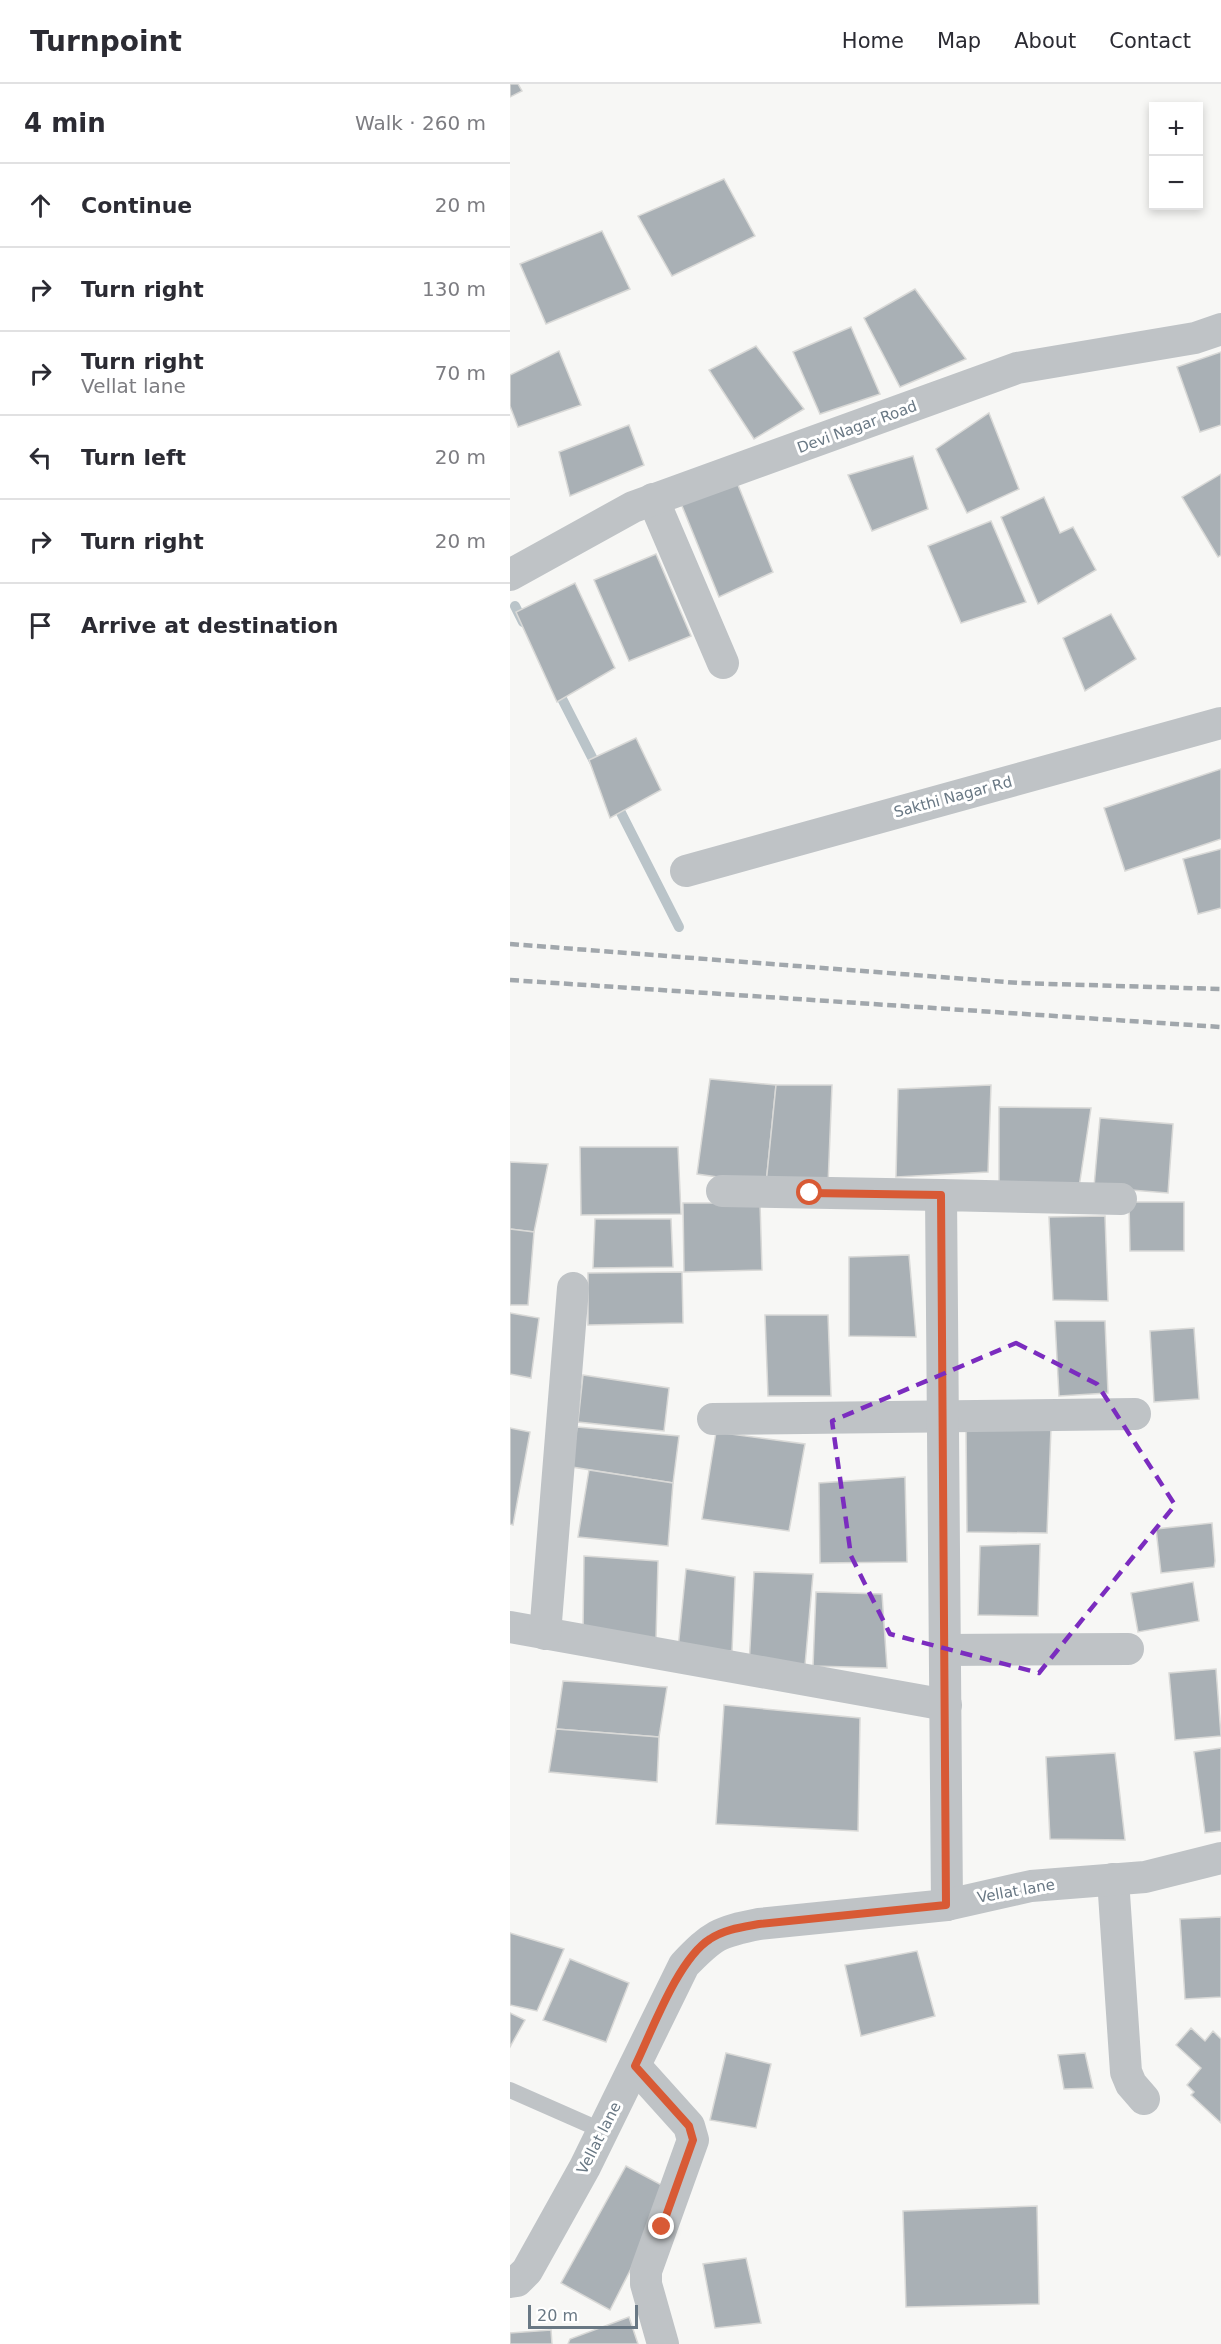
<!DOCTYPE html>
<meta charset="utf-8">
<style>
:root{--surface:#fff;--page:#f7f7f7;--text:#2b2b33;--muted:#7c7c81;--line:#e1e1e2}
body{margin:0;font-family:"DejaVu Sans",sans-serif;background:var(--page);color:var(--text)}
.controls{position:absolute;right:18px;top:18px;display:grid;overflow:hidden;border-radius:0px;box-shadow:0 3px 9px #0003}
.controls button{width:54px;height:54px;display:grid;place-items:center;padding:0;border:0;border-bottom:2px solid var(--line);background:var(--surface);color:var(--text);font:30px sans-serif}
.scale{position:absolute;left:18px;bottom:15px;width:110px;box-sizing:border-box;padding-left:6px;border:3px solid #697884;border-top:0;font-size:16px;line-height:21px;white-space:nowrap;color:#697884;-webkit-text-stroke:4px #fff;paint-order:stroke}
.stop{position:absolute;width:18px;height:18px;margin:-14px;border:4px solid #d85a35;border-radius:50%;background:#fff}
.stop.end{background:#d85a35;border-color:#fff;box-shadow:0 2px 6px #0008}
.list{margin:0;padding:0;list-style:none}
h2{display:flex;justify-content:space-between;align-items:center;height:78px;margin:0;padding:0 24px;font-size:26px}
h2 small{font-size:20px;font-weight:400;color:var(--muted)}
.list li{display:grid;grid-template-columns:39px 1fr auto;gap:18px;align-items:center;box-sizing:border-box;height:84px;padding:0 24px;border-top:2px solid var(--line)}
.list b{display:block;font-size:22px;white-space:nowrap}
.list p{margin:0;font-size:20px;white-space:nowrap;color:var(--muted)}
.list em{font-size:20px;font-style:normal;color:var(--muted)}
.icon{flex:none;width:33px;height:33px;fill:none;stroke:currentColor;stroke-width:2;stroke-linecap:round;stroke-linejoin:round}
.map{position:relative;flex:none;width:711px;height:2260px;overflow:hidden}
header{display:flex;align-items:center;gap:36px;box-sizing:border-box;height:84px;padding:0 30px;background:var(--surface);border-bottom:2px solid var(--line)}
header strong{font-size:28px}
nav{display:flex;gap:33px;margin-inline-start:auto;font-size:21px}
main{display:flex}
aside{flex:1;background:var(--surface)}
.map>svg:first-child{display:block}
</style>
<header>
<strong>Turnpoint</strong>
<nav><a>Home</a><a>Map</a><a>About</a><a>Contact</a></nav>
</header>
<main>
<aside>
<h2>4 min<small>Walk · 260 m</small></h2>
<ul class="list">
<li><svg class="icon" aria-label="ahead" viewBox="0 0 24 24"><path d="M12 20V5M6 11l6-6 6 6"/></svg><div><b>Continue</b></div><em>20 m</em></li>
<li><svg class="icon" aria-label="right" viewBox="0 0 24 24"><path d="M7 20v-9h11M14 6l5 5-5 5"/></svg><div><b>Turn right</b></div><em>130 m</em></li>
<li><svg class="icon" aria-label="right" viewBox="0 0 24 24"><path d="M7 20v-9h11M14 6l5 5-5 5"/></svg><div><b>Turn right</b><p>Vellat lane</p></div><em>70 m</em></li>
<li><svg class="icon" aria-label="left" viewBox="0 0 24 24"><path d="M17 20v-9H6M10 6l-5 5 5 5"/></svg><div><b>Turn left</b></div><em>20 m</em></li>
<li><svg class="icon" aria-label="right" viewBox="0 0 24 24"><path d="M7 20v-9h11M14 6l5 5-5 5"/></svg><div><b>Turn right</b></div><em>20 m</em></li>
<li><svg class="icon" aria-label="arrive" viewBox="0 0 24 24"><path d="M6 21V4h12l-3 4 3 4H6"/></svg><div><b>Arrive at destination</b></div></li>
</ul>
</aside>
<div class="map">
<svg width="711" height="2260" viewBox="0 0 711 2260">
<rect width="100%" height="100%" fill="#f7f7f5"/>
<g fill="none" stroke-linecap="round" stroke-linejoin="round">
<g stroke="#bac4c9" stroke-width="10">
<polyline points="5,522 13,538"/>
<polyline points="46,603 88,685"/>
<polyline points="104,715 169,843"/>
</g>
</g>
<g fill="#a9b0b5" stroke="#d9d9d7" stroke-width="1.5">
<polygon points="0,0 8,0 12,7 0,13"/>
<polygon points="214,95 245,152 162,192 128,132"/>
<polygon points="92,147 120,205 36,240 10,180"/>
<polygon points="405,205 456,275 390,303 354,234"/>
<polygon points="341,243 370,310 310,330 283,268"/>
<polygon points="246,262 294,325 244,355 199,286"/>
<polygon points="49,267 71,321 8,343 0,322 0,291"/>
<polygon points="711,268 711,341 690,348 667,283"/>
<polygon points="479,329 509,405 457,429 426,365"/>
<polygon points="119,341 134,381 60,412 49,368"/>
<polygon points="403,372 418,425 362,447 338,391"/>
<polygon points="711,390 711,471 708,473 672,413"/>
<polygon points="226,396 263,488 209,513 170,417"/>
<polygon points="534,413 550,449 563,443 586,486 528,520 491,433"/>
<polygon points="481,437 516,518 451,539 418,462"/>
<polygon points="146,470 181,552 119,577 84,496"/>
<polygon points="65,499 105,584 47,618 6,528"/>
<polygon points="601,530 626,575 575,607 553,554"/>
<polygon points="126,654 151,706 100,734 79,676"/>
<polygon points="711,685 711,755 615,787 594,724"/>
<polygon points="711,765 711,824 688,830 673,775"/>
<polygon points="200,995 266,1001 256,1100 187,1090"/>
<polygon points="266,1001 322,1001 318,1101 256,1100"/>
<polygon points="481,1001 478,1088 386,1093 388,1005"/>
<polygon points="489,1023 581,1024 569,1103 489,1103"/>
<polygon points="590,1034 663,1040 658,1109 584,1103"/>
<polygon points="70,1063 168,1063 171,1130 71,1131"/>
<polygon points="0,1078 38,1080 24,1148 0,1145"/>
<polygon points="619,1118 674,1118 674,1167 620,1167"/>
<polygon points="173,1119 250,1119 252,1186 174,1188"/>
<polygon points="595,1132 598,1217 543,1216 539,1133"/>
<polygon points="85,1135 161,1135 163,1183 83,1184"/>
<polygon points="0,1145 24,1148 18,1221 0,1221"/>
<polygon points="399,1171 406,1253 339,1252 339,1173"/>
<polygon points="172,1188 173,1239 78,1241 78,1189"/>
<polygon points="0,1229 29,1234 21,1294 0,1290"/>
<polygon points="255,1231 318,1231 321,1312 258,1312"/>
<polygon points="545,1237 595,1237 598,1309 549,1312"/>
<polygon points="684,1244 689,1315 644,1318 640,1247"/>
<polygon points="73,1291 159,1304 154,1347 68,1338"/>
<polygon points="67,1343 169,1352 163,1399 62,1383"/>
<polygon points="0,1344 20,1348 3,1441 0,1440"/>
<polygon points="456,1344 541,1344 537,1449 457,1448"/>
<polygon points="206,1348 295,1360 279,1447 192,1435"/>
<polygon points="79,1386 163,1399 158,1462 68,1453"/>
<polygon points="395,1393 397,1478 310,1479 309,1399"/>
<polygon points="702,1439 705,1477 704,1483 651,1489 646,1445"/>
<polygon points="530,1460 528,1532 468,1531 470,1462"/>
<polygon points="74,1472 148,1477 146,1555 73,1547"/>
<polygon points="176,1485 225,1493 222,1567 168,1565"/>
<polygon points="244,1488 303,1490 295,1581 239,1582"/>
<polygon points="683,1498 689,1537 628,1548 621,1509"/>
<polygon points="306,1508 372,1510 377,1584 303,1582"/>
<polygon points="706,1585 711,1652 665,1656 659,1589"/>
<polygon points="53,1597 157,1603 149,1653 46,1645"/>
<polygon points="214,1621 350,1634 348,1747 206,1740"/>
<polygon points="46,1645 149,1653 147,1698 39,1688"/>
<polygon points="711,1664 711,1747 695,1749 684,1668"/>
<polygon points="605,1669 615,1756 540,1755 536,1673"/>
<polygon points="711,1833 711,1913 675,1915 670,1835"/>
<polygon points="0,1849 54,1865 27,1927 0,1921"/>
<polygon points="407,1867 425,1932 351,1952 335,1881"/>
<polygon points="60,1875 119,1899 96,1958 33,1936"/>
<polygon points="0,1929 15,1936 0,1963"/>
<polygon points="681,1944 695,1957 703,1947 711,1955 711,2039 681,2011 684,2008 677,2001 691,1984 666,1961"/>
<polygon points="216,1969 261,1980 246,2044 200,2036"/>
<polygon points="575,1969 583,2004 554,2005 548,1971"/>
<polygon points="116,2082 161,2106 100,2226 51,2199"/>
<polygon points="527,2122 529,2220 396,2223 393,2127"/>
<polygon points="236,2174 251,2239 205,2244 193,2180"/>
<polygon points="119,2233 128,2260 58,2260 60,2255"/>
<polygon points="41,2246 42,2260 0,2260 0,2249"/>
</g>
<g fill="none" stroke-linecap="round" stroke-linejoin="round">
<polyline stroke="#bfc3c6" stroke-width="16" points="0,2006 93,2047"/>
<g stroke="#bfc3c6" stroke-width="32">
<polyline points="143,415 213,579"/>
<polyline points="0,491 123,423 507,284 685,254 711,245"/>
<polyline points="176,787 711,639"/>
<polyline points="212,1107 431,1111"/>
<polyline points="203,1335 625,1330"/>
<polyline points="0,1543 436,1621"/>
<polyline points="35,1550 63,1204"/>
<polyline points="435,1566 618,1565"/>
<polyline points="603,1795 616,1988 621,2000 634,2015"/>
<polyline points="437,1821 431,1111 611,1115"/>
<polyline points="125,1982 179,2042 183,2056 136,2187 136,2200 153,2260"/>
<path d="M0,2198L7,2197L17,2187L75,2083L174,1881C203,1851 208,1848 249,1840L437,1821L521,1802L635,1793L711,1774"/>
</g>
<g stroke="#a1a7ac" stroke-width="4.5" stroke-dasharray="9 4.5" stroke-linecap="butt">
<polyline points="0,860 509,899 711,905"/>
<polyline points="0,896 711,943"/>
</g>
</g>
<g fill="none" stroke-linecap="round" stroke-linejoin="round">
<path stroke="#d85a35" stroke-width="8" d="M152,2143L183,2056L179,2042L125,1982C142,1947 168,1875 200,1855C215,1845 233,1843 249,1840L436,1821L431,1111L300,1109"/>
</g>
<path fill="none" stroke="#7b2cbf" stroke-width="4.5" stroke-dasharray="12 8" stroke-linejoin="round" d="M506,1259L587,1300L665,1421L529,1589L380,1550L341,1472L322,1337Z"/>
<g text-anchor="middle" stroke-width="6" stroke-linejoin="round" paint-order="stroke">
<g font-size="15" fill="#697884" stroke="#fff">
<text transform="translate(347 343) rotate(-20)" y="5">Devi Nagar Road</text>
<text transform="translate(443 713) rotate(-15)" y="5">Sakthi Nagar Rd</text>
<text transform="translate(506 1807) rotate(-10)" y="5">Vellat lane</text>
<text transform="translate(89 2054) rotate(-63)" y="5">Vellat lane</text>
</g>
</g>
</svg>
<div class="controls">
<button>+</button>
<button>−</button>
</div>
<div class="scale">20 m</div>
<div class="stop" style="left:300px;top:1109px"></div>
<div class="stop end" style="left:152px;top:2143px"></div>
</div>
</main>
